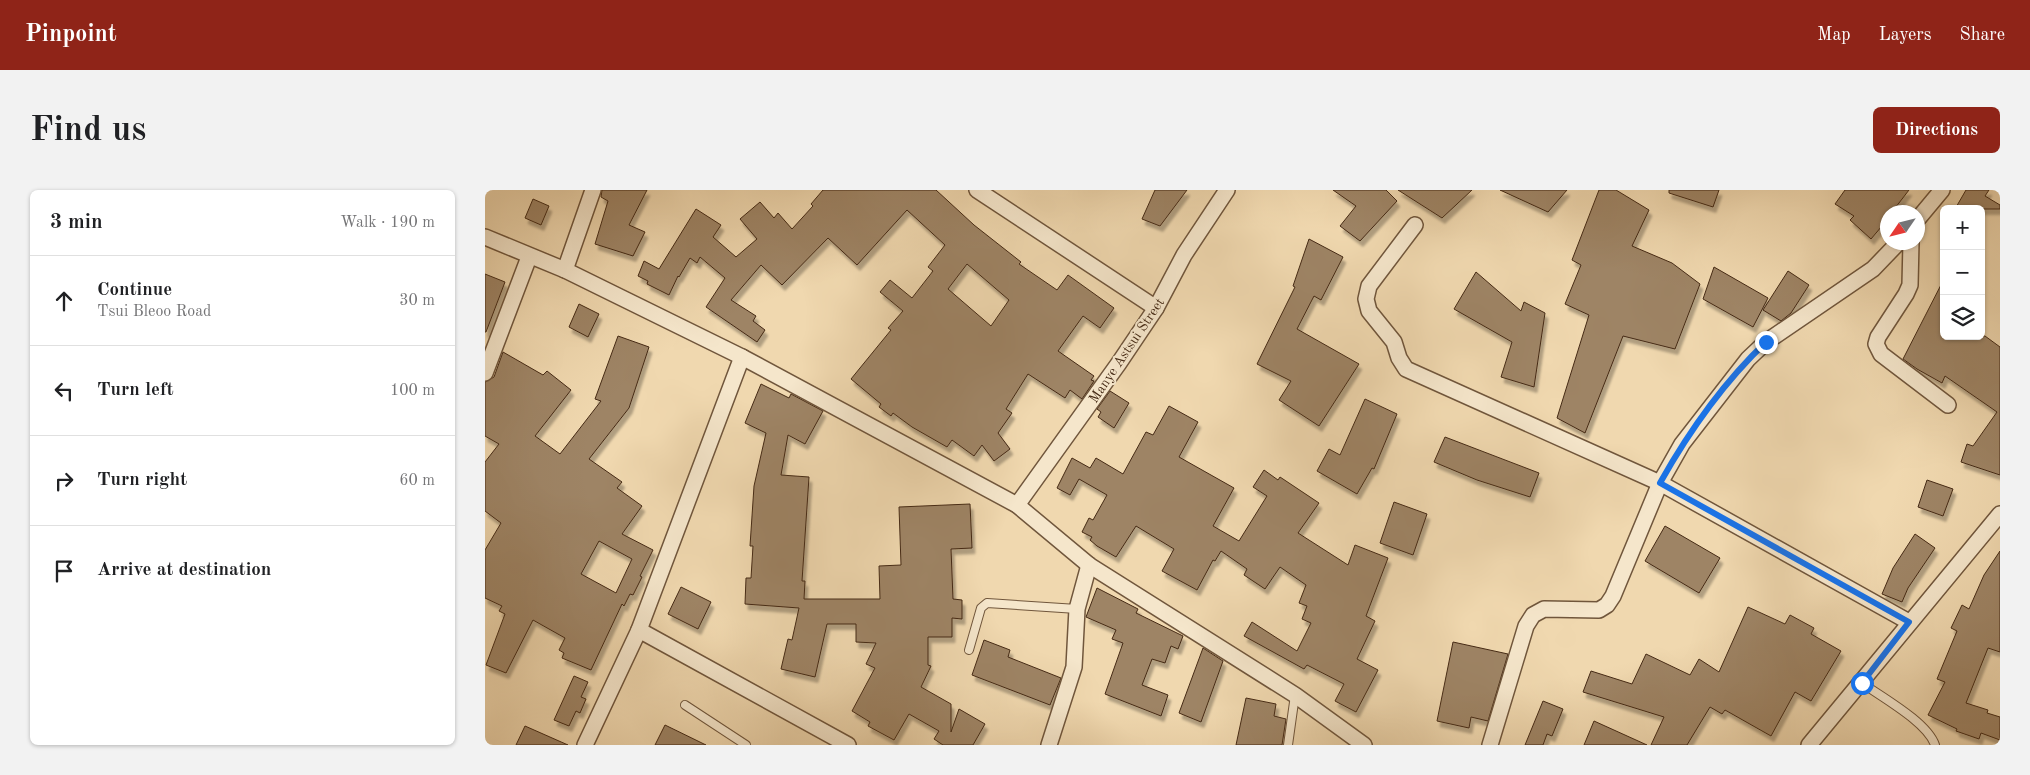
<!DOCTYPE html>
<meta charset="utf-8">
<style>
:root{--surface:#fff;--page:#f2f2f2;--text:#202124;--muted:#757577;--line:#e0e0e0;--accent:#8f2418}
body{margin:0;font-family:"Old Standard TT",serif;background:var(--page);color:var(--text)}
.controls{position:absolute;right:15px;top:15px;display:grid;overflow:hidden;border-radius:8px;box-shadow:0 1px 4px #0004}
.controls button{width:45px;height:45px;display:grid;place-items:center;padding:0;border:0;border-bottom:1px solid var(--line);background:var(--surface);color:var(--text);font:25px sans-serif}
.compass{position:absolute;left:1395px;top:15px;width:45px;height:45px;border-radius:50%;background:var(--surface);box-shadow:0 1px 4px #0004;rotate:235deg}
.stop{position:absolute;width:15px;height:15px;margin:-11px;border:4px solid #1a73e8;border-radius:50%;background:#fff}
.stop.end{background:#1a73e8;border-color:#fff;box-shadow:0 1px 5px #0008}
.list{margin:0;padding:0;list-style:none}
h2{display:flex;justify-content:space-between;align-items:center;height:65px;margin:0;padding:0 20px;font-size:21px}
h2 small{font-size:16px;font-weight:400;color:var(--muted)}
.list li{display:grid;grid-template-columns:32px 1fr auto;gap:15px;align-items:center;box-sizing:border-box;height:90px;padding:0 20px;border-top:1px solid var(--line)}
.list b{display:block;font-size:19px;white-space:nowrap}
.list p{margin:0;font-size:16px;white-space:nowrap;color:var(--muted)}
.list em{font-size:16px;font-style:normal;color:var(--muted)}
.icon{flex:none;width:28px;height:28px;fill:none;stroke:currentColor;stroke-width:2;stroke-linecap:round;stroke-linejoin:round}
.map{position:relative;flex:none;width:1515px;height:555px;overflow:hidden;border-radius:8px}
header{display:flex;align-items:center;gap:30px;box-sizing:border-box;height:70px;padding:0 25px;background:var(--accent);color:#fff}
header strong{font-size:24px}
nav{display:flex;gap:28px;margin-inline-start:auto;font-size:18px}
.intro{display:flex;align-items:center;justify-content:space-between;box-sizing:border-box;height:120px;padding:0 30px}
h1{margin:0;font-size:35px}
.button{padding:12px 22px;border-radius:8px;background:var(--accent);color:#fff;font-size:18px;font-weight:700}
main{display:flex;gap:30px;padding:0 30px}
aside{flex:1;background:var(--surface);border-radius:8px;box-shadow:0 1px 4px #0004}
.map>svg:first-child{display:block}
</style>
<header>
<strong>Pinpoint</strong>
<nav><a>Map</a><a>Layers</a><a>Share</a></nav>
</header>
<div class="intro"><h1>Find us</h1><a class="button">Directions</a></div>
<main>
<aside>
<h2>3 min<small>Walk · 190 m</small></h2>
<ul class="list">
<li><svg class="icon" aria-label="ahead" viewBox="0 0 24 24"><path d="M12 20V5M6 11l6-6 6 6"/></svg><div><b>Continue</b><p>Tsui Bleoo Road</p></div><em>30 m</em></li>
<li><svg class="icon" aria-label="left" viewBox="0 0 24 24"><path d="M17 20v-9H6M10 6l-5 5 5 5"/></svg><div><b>Turn left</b></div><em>100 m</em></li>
<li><svg class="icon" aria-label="right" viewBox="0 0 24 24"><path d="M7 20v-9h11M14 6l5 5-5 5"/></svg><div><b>Turn right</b></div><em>60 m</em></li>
<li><svg class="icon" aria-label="arrive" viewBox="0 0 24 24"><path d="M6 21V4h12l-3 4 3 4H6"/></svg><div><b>Arrive at destination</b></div></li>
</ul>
</aside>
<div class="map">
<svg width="1515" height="555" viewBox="0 0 1515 555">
<defs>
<filter id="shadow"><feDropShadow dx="3" dy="5.5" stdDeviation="1" flood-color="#0004"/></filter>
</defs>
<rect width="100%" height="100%" fill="#f0d8af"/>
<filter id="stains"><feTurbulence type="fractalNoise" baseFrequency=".004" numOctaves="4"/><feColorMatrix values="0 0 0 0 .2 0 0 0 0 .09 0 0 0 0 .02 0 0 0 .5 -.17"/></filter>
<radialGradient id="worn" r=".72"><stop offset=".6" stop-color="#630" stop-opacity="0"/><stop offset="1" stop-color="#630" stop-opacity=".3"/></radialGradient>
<g fill="#9e8465" stroke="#452a15" fill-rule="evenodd" filter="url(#shadow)">
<polygon points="117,0 162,0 144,35 160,42 148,66 110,54 123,11 116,7"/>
<path d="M338,0H451L489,35L536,72L534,74L572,100L583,85L629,118L615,138L598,126L573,161L609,186L606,190L609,191L597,209L585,200L580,208L543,184L521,219L527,223L513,243L525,259L509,271L497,255L489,266L467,250L462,257L427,237L408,223L406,226L394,217L396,214L366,189L406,140L403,138L418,121L395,102L405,90L427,108L448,81L443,77L460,55L422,20L372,75L343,48L297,95L276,75L246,110L271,126L268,131L280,140L272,152L221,117L240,88L215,67L212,73L205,68L194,87L193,86L184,105L162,94L163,91L153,86L159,71L174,79L211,19L236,35L228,47L251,67L272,49L255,29L275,12L289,28L293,23L307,39L328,16L326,14ZM482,74L524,110L506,136L463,99Z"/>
<polygon points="670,0 702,0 675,36 657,29"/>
<polygon points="848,0 901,0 912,11 875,51 855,36 871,16"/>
<polygon points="913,0 987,0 957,28"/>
<polygon points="1015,0 1082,0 1063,22"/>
<polygon points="1114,0 1131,0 1164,20 1147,56 1187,73 1215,94 1190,159 1138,146 1100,243 1072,228 1104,125 1080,114 1096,75 1087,70"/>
<polygon points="1184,0 1234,0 1228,17 1184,3"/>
<polygon points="1360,0 1424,0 1407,22 1402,22 1402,30 1386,49 1365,30 1369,26 1350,14"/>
<polygon points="1481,0 1504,0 1500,6 1515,15 1515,19 1470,19"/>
<polygon points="48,9 64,16 56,35 40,28"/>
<polygon points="824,49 858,67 836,110 829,106 812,139 874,174 834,236 794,210 806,191 772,174 810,97 808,96"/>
<polygon points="1229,77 1283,108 1268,137 1218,109"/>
<polygon points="1303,81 1324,95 1306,123 1296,131 1278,120"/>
<polygon points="991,82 1036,121 1039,112 1060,123 1049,197 1016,187 1027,152 969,119"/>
<polygon points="0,84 20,92 1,142 0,142"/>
<polygon points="1459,89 1459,146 1500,146 1515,157 1515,285 1476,272 1482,254 1488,256 1512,222 1460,186 1457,193 1432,179 1418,169"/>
<polygon points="94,114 114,124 103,147 84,137"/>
<path d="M133,146L164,157L144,218L104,269L137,292L132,298L157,316L137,344L168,360L155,386L157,387L148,405L145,404L139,416L137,414L106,480L77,468L79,463L74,460L80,448L48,430L21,483L1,475L20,424L14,421L17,416L0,408V360L16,333L0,321V272L14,254L0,246V192L9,187L18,162L58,185L62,181L86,200L50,246L75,264L116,211L110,209ZM114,351L147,369L131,403L96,384Z"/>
<polygon points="276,194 304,208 306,204 338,221 320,254 303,245 296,285 324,287 317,391 320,391 319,409 395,409 394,376 416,375 414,317 485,314 487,358 466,359 468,409 477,410 477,429 467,428 467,447 443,447 443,475 446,476 436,497 466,514 466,542 474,519 500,534 488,555 458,555 449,549 454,541 424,524 409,550 383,536 385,532 367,521 390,478 381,474 391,453 371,452 371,434 342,434 330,487 296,479 303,449 307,450 314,418 260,414 261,388 266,388 268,356 265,356 269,296 281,243 260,233"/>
<polygon points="625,201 644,213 629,238 613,227 616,222 612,219"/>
<polygon points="880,209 912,224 889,279 887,278 872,304 832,281 844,259 855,265"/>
<polygon points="684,216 713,232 694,267 749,298 728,336 754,351 782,306 768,297 779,280 793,290 795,287 834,313 813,343 863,375 870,355 903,368 881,426 890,431 872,469 893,480 871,522 850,511 859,494 822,475 819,479 759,446 767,432 812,461 826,433 817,429 822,416 814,413 821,395 795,377 780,399 759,385 762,379 736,361 730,371 728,370 712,400 677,381 689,359 651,336 631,367 612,356 605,350 607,347 597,342 604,328 608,330 622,305 594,289 585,305 572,298 587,268 605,278 611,268 638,284 661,242 668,245"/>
<polygon points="960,247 1054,283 1045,307 992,290 949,272"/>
<polygon points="1442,290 1468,299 1458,326 1433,317"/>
<polygon points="909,312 942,324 928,365 895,353"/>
<polygon points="1180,336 1235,368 1214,403 1160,371"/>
<polygon points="1430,344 1450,358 1423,398 1417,412 1397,404 1408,378"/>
<polygon points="1515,361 1515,462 1503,458 1481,513 1503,520 1502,523 1515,527 1515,550 1496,543 1494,549 1471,541 1472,539 1443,525 1460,492 1452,489 1472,441 1466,438 1477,415 1484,419 1499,385"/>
<polygon points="196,397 226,412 213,439 183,424"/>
<polygon points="612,398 653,419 651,423 698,446 693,459 686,456 680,473 667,469 657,495 683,505 676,526 620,504 638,453 627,449 631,440 601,427"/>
<polygon points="1263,417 1300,434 1305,425 1329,438 1326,444 1356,461 1326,511 1310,502 1286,546 1240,520 1237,524 1225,517 1202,555 1166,555 1179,527 1098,502 1106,481 1147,494 1161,464 1205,485 1214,469 1234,482"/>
<polygon points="499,450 525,460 523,467 576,488 565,515 487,485"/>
<polygon points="968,452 1023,464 1003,531 986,527 984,538 952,531"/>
<polygon points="718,458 738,471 716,532 694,523"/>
<polygon points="89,486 103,492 96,507 101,509 95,523 91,521 84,536 69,530"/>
<polygon points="761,508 791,514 789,526 801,529 797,555 751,555"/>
<polygon points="1058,511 1078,519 1067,546 1062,544 1058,555 1040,555"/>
<polygon points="1109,531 1162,555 1099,555"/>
<polygon points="180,535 221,555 170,555"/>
<polygon points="40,536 83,555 31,555"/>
</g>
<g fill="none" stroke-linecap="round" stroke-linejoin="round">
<g stroke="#70563c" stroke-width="10">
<g id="service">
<polyline points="484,460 496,418 502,413 592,419"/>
<path d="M1377,493C1398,508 1442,532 1450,555"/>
<polyline points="200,515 261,555"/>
<polyline points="803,555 810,505"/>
</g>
</g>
<g stroke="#70563c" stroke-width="18">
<g id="minor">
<polyline points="492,0 671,118"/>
<polyline points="1432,30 1457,0"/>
<polyline points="930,35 884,96 881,109 884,121 909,152 914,168 921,179 1175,293 1424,432"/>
<polyline points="0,47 80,80 257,167 532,315 604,375 810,505 879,555"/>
<polyline points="1426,52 1425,95 1421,104 1393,147 1391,154 1396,164 1463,215"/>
<polyline points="80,80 108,0"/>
<polyline points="0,183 44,67"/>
<polyline points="532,315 634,173 671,118 699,65 742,0"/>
<polyline points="154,440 257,167"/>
<polyline points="100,555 154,440 363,555"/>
<polyline points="564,555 589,477 592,419 604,375"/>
<polyline points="1005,555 1041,436 1048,425 1059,419 1114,420 1122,415 1128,406 1175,293 1197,254 1263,169 1281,152 1388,79 1414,52"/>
<polyline points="1324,555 1515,324"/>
</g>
</g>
<use href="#service" stroke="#f5e6cb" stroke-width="8"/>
<use href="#minor" stroke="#f5e6cb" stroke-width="15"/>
</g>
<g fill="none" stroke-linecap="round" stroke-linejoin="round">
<path stroke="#1a73e8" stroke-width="6" d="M1281,152C1239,192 1203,243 1175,293L1424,432L1377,493"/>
</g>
<g text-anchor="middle" stroke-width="4" stroke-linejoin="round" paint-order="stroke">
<g font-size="14" fill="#452a15" stroke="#f5e6cb">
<text transform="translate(641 160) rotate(-56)" y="5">Manye Astsui Street</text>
</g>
</g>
<rect width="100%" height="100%" filter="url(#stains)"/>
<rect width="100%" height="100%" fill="url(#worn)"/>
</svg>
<div class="controls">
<button>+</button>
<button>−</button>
<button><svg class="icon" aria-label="layers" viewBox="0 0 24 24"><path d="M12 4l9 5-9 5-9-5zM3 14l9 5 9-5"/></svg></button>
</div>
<svg class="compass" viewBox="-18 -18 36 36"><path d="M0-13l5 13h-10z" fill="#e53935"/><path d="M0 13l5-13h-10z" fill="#757577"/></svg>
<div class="stop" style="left:1377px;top:493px"></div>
<div class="stop end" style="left:1281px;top:152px"></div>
</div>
</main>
